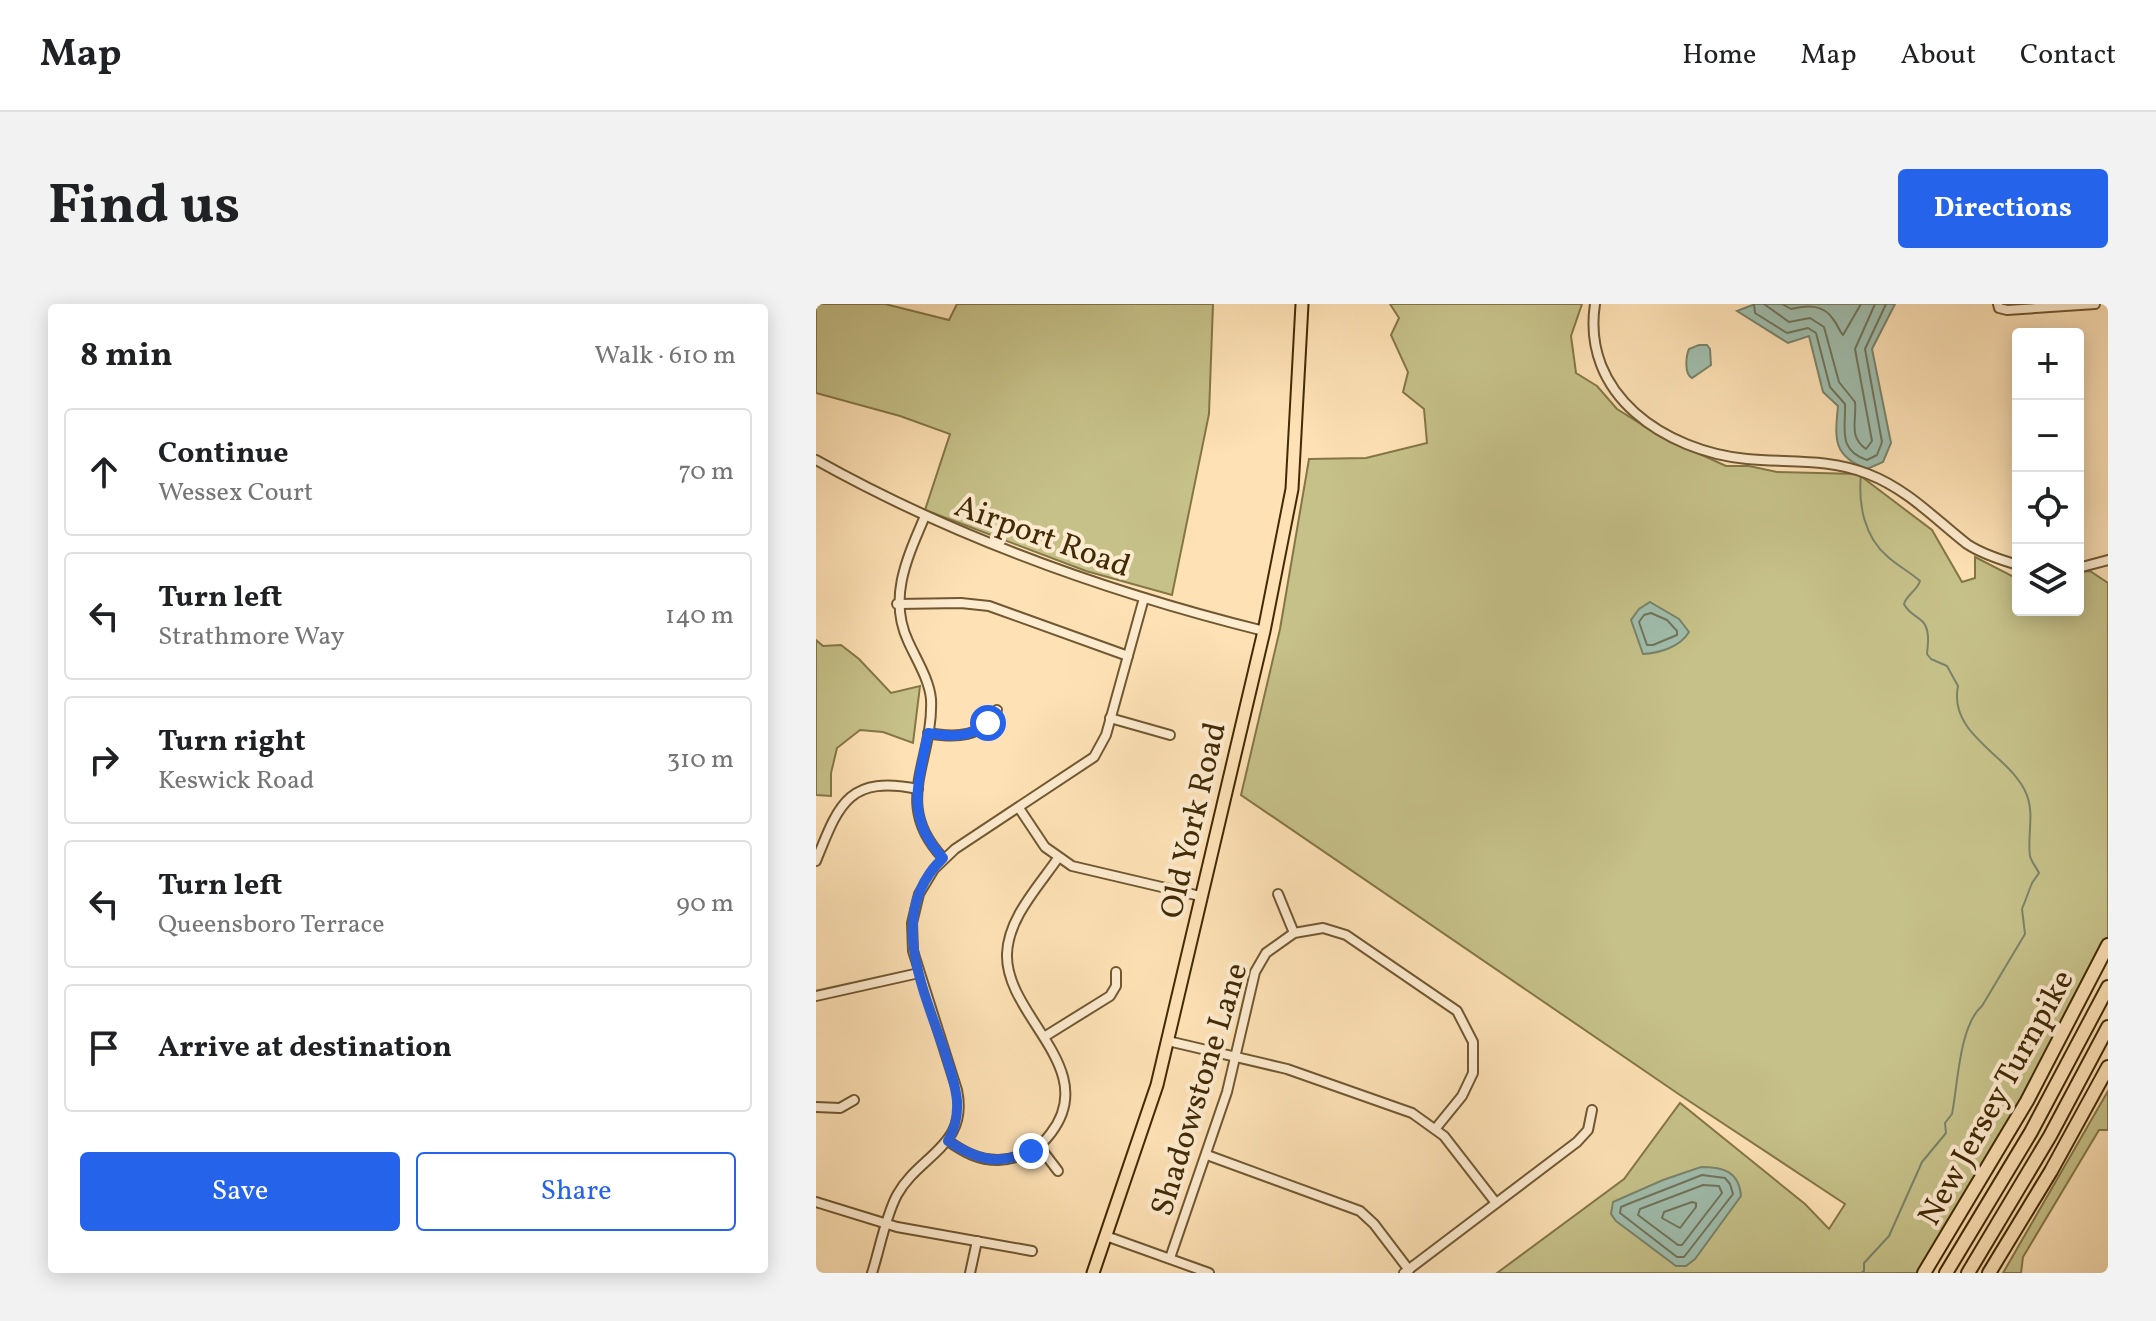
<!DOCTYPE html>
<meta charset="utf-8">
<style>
:root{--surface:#fff;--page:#f2f2f2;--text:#202124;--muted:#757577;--line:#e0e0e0;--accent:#2563eb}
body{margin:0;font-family:Vollkorn,serif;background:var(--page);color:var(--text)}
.controls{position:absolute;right:24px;top:24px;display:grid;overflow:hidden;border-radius:8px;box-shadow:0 4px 20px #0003}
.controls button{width:72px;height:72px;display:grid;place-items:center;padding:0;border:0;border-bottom:2px solid var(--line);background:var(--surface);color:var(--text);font:40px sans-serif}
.stop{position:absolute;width:24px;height:24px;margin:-18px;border:6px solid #2563eb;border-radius:50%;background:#fff}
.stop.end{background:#2563eb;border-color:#fff;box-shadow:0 2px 8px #0008}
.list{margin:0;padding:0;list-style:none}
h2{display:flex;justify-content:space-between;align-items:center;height:104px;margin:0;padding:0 32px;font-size:34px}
h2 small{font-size:26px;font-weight:400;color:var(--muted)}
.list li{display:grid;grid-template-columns:52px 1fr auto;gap:24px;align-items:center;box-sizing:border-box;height:128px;margin:0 16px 16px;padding:0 16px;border:2px solid var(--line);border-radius:8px}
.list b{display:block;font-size:30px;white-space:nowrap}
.list p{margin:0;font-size:26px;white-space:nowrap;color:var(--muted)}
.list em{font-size:26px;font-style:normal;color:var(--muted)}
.actions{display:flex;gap:16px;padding:24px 32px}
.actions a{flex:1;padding:18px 0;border:2px solid var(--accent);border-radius:8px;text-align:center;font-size:28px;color:var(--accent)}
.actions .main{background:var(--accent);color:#fff}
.icon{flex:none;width:44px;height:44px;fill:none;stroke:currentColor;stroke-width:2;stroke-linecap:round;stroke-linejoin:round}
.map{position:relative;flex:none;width:1292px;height:969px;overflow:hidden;border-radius:8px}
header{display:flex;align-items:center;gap:48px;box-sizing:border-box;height:112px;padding:0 40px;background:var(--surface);border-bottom:2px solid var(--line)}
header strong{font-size:38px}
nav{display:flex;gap:44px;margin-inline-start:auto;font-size:28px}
.intro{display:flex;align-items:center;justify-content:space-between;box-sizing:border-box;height:192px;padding:0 48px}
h1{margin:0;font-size:56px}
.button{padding:20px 36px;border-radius:8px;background:var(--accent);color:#fff;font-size:28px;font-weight:700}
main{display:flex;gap:48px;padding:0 48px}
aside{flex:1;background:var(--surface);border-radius:8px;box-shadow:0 4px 20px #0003}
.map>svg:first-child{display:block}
</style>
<header>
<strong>Map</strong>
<nav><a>Home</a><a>Map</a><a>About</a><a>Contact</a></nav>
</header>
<div class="intro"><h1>Find us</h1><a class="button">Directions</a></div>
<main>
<aside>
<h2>8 min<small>Walk · 610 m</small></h2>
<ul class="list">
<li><svg class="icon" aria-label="ahead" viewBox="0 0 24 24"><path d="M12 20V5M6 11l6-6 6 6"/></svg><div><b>Continue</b><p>Wessex Court</p></div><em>70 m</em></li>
<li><svg class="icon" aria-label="left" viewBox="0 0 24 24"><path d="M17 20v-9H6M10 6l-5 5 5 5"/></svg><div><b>Turn left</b><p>Strathmore Way</p></div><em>140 m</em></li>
<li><svg class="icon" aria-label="right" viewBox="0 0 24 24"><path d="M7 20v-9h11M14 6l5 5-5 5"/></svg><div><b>Turn right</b><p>Keswick Road</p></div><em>310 m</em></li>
<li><svg class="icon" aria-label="left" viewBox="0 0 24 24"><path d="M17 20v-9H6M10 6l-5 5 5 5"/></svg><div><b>Turn left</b><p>Queensboro Terrace</p></div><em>90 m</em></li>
<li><svg class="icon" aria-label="arrive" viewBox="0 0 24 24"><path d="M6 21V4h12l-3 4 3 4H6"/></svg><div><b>Arrive at destination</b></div></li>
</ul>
<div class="actions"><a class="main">Save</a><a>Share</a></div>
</aside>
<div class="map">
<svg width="1292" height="969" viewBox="0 0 1292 969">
<rect width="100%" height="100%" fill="#fee2b6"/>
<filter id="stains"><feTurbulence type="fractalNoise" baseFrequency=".0025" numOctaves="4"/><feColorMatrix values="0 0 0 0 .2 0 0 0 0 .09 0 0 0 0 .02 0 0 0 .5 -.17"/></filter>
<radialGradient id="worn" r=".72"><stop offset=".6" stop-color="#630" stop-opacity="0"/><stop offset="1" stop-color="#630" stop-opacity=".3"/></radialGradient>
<g fill="#c6c189" stroke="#847647" stroke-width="2">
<polygon points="0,0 69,0 133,16 141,0 397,0 393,110 356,291 270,267 109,206 134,130 84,112 0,89"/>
<polygon points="574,0 766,0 755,32 760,69 781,82 801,105 846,133 910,162 933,162 961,168 1042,170 1116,226 1146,278 1159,274 1159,253 1202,275 1202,306 1262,306 1262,268 1274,267 1292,279 1292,649 1236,762 1178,865 1112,969 681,969 808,875 864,799 989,900 1013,925 1029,900 864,791 425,491 464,325 493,155 550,154 611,139 608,105 587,88 592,68 575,31 583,14"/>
<polygon points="0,336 7,342 25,341 43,355 75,389 104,382 97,439 67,428 44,426 21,444 15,469 15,492 0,491"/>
<polygon points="1292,787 1292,826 1283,826 1207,953 1205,969 1187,969"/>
</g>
<g fill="#a0beae" stroke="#7a836a" stroke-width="2">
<path d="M939,0H1079L1056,45L1075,139L1067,158L1051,165C1016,152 1019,134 1022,102L1007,88L993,32L972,39L921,7Z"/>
<path d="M883,41H891L894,45L895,61L876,74C868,70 870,52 873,45Z"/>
<path d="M834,298L863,315L873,328C864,343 844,349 827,350L815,316L823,305Z"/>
<path d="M885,863C907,863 923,867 925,892L879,955L870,962H860L800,917L795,910L797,898L847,876Z"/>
</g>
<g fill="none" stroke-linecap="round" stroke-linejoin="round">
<g stroke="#70745a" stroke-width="2">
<path d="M938,0L939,9L971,29L992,24L1000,29L1014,83L1029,100C1030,124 1021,146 1051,156L1061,151L1066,138L1049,45L1070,0"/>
<path d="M948,0L973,18L994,14L1008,23L1023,78L1039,98C1041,116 1032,133 1050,145L1056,137L1039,45L1059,0"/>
<path d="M966,0L975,5C991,1 1007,0 1017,15C1022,21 1023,27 1027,31L1045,0"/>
<polygon points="835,309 851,316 861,327 861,331 837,341 831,341 823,318 828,311"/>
<polygon points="886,871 909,874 914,880 917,890 868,953 861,953 804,909 805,903 812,900"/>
<polygon points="887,881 903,882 906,889 866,941 862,941 822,911 824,905"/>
<polygon points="876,898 880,899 880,903 864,924 846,914 848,908"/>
</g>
<path stroke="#7a836a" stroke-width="2" d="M1045,170C1042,200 1048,233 1072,253C1082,262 1094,268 1104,277C1101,287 1091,290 1088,300C1093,310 1099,310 1107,318C1114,326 1112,340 1111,350L1115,355L1131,362L1142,382C1132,431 1194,451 1210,489C1219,509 1211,532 1214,552C1215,557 1220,563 1223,569L1216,579L1206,605L1209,630L1166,702C1143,722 1142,780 1136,810L1129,819L1130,829L1106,858L1073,932L1048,959V967L1045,969"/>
<g stroke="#705831" stroke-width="12">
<g id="minor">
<path d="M779,0C765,91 849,147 931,155C972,159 1012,154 1052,170C1091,185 1118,214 1151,240C1166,250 1185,256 1202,261"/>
<polyline points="1182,0 1183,4 1191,6 1279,0"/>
<path d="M0,156C141,235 291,288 448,327"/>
<path d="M109,212C91,254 72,294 92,337C100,355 113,375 115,395C118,457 75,499 127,554"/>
<polyline points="1262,264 1292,256"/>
<polyline points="81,300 145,299 173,302 312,352"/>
<polyline points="294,414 354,431"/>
<path d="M112,429C139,434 167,434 181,406"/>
<polyline points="203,504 229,543 256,562 384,592"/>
<path d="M0,557C23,500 32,471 102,485"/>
<polyline points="462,590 478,629"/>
<polyline points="0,692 103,669"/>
<polyline points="228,733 294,692 300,682 300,668"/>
<polyline points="352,737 471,765 596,809 628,832 680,899"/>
<polyline points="0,803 24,804 38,796"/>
<path d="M132,837C148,848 162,856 182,856C203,855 223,846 235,829C285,764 189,712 191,650C192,614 223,582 242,554"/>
<polyline points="223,842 242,867"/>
<polyline points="391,851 544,907 558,920 593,966"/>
<polyline points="0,898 81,923 216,947"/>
<polyline points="290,932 393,969"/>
<polyline points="354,954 411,788 439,668 450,649 478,629 507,624 530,631 641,707 657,738 657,769 646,792 620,824"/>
<path d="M56,969C64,944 69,914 81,891C103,851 153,842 141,786L97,647L96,619L103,590L118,565L139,545L278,453L290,431L328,294"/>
<polyline points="154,969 161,937"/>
<polyline points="588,969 761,838 772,826 776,806"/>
</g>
</g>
<g stroke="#412a05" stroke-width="15">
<polyline id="major" points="277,969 341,781 448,327 476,185 486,0"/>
</g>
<g stroke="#412a05" stroke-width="16">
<g id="highway">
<polyline points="1108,969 1211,797 1292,641"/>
<polyline points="1130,969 1215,828 1292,683"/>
<polyline points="1152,969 1234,832 1292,723"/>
<polyline points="1173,969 1235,867 1292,763"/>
</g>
</g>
<use href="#minor" stroke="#feecd0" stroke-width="8"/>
<use href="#major" stroke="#fee2b6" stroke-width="11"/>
<use href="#highway" stroke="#fee2b6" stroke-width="12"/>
</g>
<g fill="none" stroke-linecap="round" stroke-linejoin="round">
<path stroke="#2563eb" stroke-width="10" d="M172,419C153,434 135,433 112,429C103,478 88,513 127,554C69,609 108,686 129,749C139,781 149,806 132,837C162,856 181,862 215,847"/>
</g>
<g text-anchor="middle" stroke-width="8" stroke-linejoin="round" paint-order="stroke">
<g font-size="32" fill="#412a05" stroke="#feecd0">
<text transform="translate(227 231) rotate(20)" y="11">Airport Road</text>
<text transform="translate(376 516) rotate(-77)" y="11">Old York Road</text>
<text transform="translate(382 785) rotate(-73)" y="11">Shadowstone Lane</text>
<text transform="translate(1179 793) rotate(-61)" y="11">New Jersey Turnpike</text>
</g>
</g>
<rect width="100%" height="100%" filter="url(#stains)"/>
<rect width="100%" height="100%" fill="url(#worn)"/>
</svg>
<div class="controls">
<button>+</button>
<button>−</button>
<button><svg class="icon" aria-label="locate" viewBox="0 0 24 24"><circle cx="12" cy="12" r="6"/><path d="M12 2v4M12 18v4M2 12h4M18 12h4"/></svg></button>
<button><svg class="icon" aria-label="layers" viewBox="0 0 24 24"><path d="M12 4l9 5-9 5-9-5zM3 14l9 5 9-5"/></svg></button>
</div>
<div class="stop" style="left:172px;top:419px"></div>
<div class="stop end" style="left:215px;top:847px"></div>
</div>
</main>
